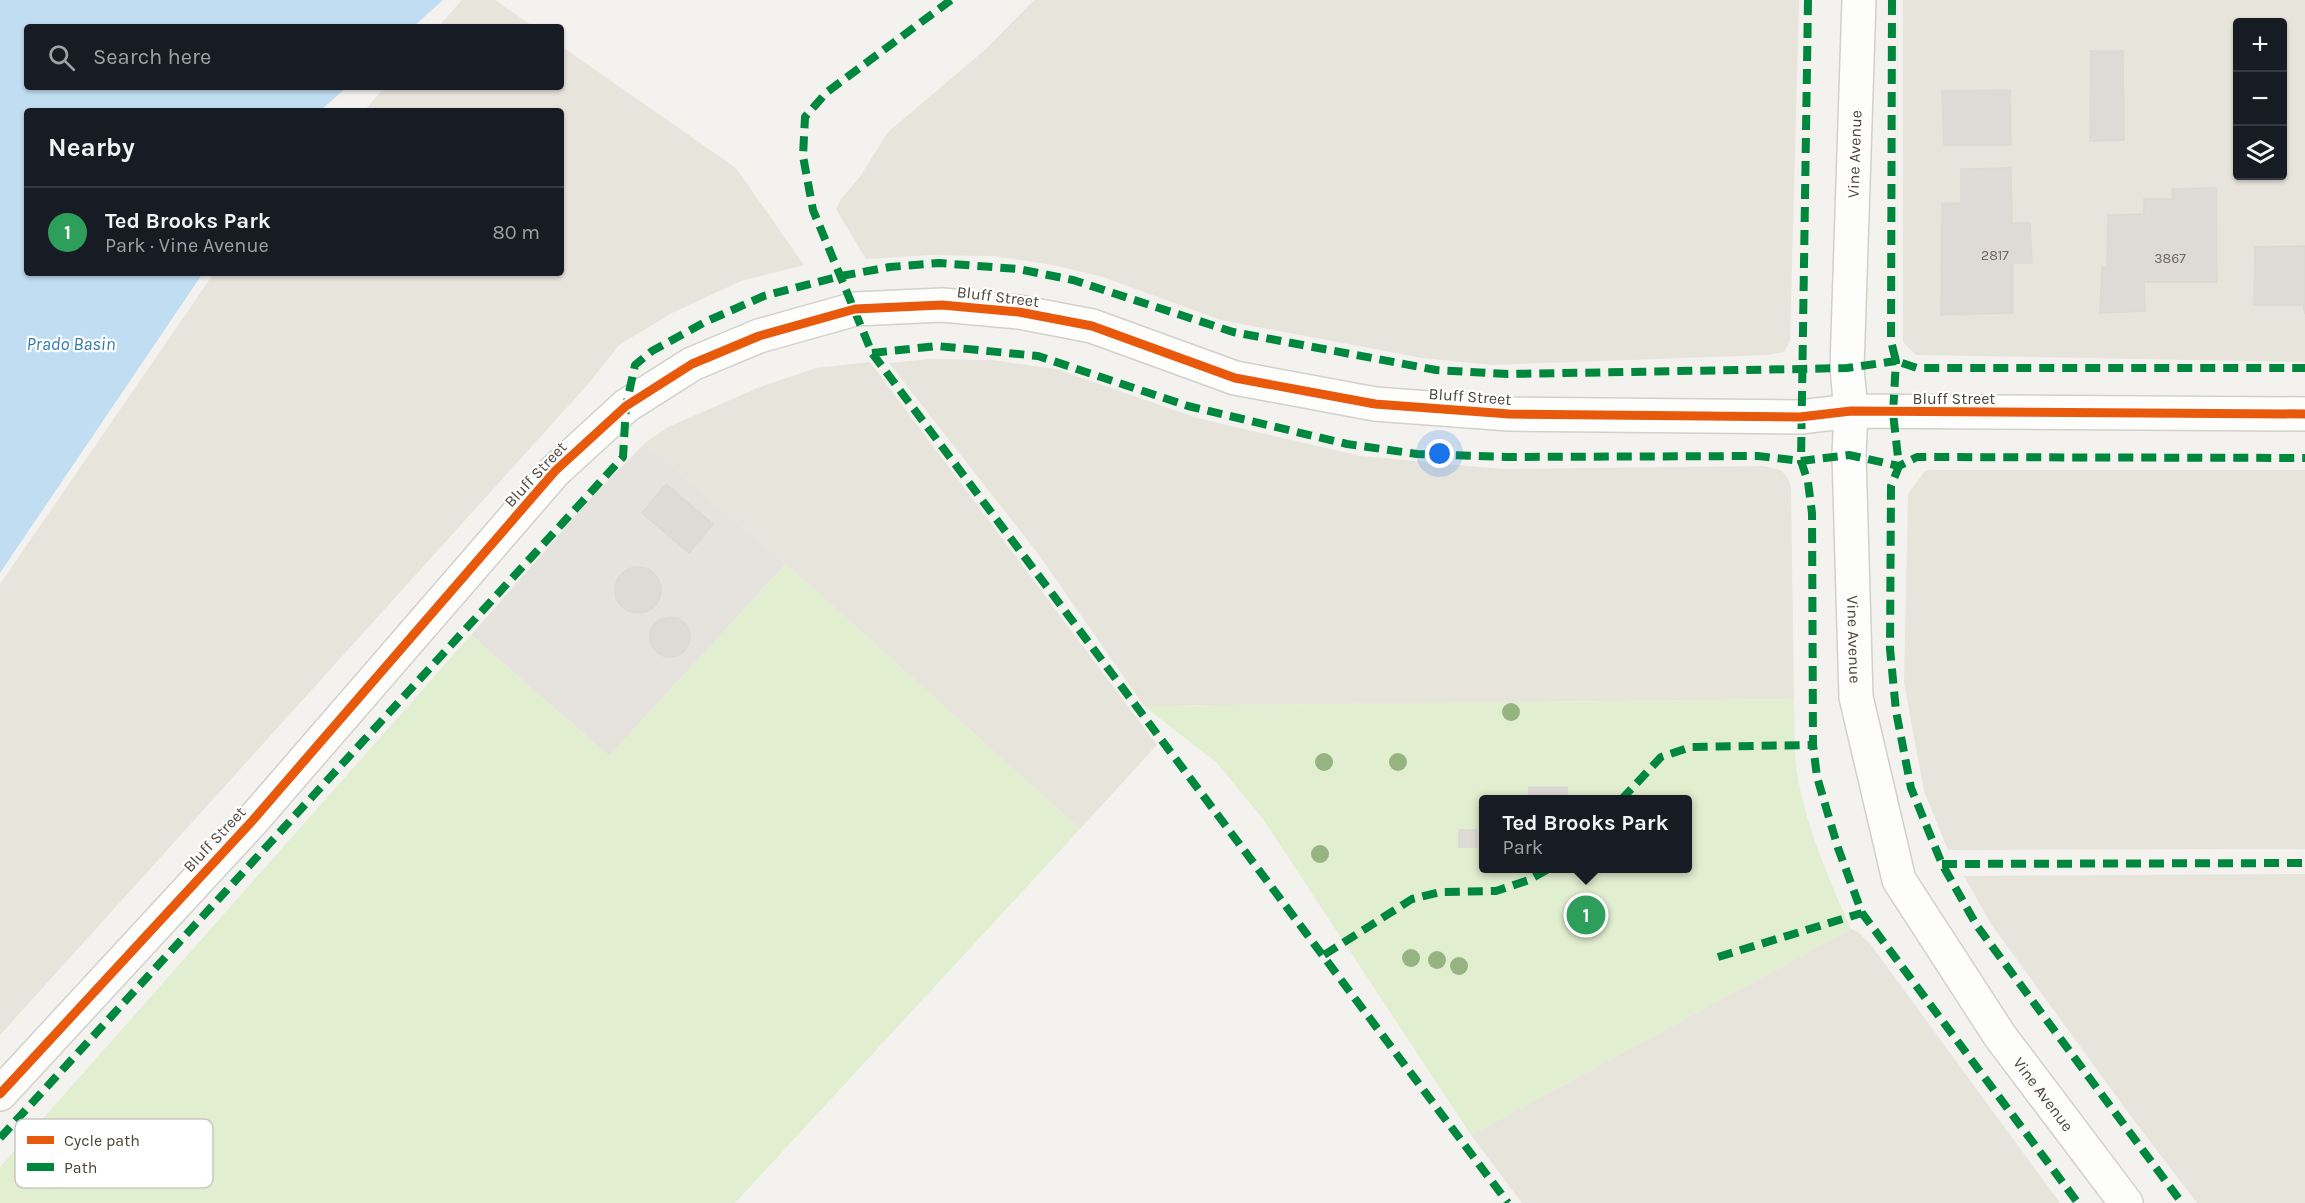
<!DOCTYPE html>
<meta charset="utf-8">
<style>
:root{--surface:#171b24;--page:#242831;--text:#f1f3f6;--muted:#9ea1a6;--line:#363941;--accent:#d93025}
body{margin:0;font-family:Karla,sans-serif;background:var(--page);color:var(--text)}
.controls{position:absolute;right:18px;top:18px;display:grid;overflow:hidden;border-radius:6px;box-shadow:0 2px 4px #0004}
.controls button{width:54px;height:54px;display:grid;place-items:center;padding:0;border:0;border-bottom:2px solid var(--line);background:var(--surface);color:var(--text);font:30px sans-serif}
.you{position:absolute;left:1440px;top:454px;width:21px;height:21px;margin:-15px;border:4px solid #fff;border-radius:50%;background:#1a73e8;box-shadow:0 0 0 9px #1a73e833}
.badge{display:grid;place-items:center;width:39px;height:39px;border-radius:50%;background:var(--accent);color:#fff;font-size:20px;font-weight:700}
.pin{position:absolute;translate:-50% -50%;border:3px solid #fff;box-shadow:0 2px 6px #0006}
.popup{position:absolute;left:1479px;top:795px;width:213px;height:78px;box-sizing:border-box;display:grid;place-content:center;border-radius:6px;background:var(--surface);filter:drop-shadow(0 2px 4px #0005);font-size:20px;white-space:nowrap;color:var(--muted)}
.popup b{font-size:22px;color:var(--text)}
.popup::after{content:'';position:absolute;left:50%;top:100%;margin-left:-12px;border:12px solid transparent;border-top-color:var(--surface)}
.list{margin:0;padding:0;list-style:none}
h2{display:flex;justify-content:space-between;align-items:center;height:78px;margin:0;padding:0 24px;font-size:26px}
h2 small{font-size:20px;font-weight:400;color:var(--muted)}
.list li{display:grid;grid-template-columns:39px 1fr auto;gap:18px;align-items:center;box-sizing:border-box;height:90px;padding:0 24px;border-top:2px solid var(--line)}
.list b{display:block;font-size:22px;white-space:nowrap}
.list p{margin:0;font-size:20px;white-space:nowrap;color:var(--muted)}
.list em{font-size:20px;font-style:normal;color:var(--muted)}
.icon{flex:none;width:33px;height:33px;fill:none;stroke:currentColor;stroke-width:2;stroke-linecap:round;stroke-linejoin:round}
.map{position:relative;flex:none;width:2305px;height:1203px;overflow:hidden}
.search{position:absolute;background:var(--surface);box-shadow:0 2px 4px #0004;left:24px;top:24px;width:540px;height:66px;display:flex;align-items:center;gap:15px;box-sizing:border-box;padding:0 21px;border-radius:6px;color:var(--muted);font-size:22px}
.panel{position:absolute;background:var(--surface);box-shadow:0 2px 4px #0004;left:24px;top:108px;width:540px;height:168px;border-radius:6px}
.map>svg:first-child{display:block}
</style>
<div class="map">
<svg width="2305" height="1203" viewBox="0 0 2305 1203">
<rect width="100%" height="100%" fill="#f4f2ee"/>
<g fill="#e7e4dc" fill-rule="evenodd">
<polygon points="462,0 495,0 534,27 438,27"/>
<polygon points="1034,0 1799,0 1790,341 1784,352 1768,355 1493,365 1422,358 1221,320 1103,277 1053,265 994,256 931,255 866,259 836,209 841,199 859,178 888,132 987,48"/>
<path d="M1903,0H2305V362L1916,355L1903,342ZM2238,22H2282V176H2238Z"/>
<polygon points="561,46 736,168 804,265 741,281 672,313 619,345 589,383 0,1035 0,584 214,273 561,273 561,111 364,111 385,87 561,87"/>
<polygon points="931,359 992,360 1056,369 1197,418 1361,456 1502,469 1763,466 1780,470 1786,475 1791,486 1794,699 1144,706 1039,555 889,363"/>
<polygon points="870,362 1157,745 1080,829 786,564 645,443 668,427 760,387 816,368"/>
<polygon points="1930,470 2305,470 2305,849 1948,850 1924,791 1904,683 1908,494 1925,471"/>
<polygon points="2305,874 2305,1203 2197,1203 2130,1115 1991,924 1964,876"/>
<polygon points="1851,929 1858,932 1871,945 2060,1203 1522,1203 1471,1135"/>
</g>
<polygon fill="#e6e2de" points="645,443 786,564 609,756 471,635 592,497"/>
<g fill="#e1eecf" fill-rule="evenodd">
<polygon points="786,564 1080,829 735,1203 0,1203 0,1167 471,635 609,756"/>
<path d="M1794,699C1795,718 1794,736 1795,755C1800,815 1827,874 1851,929L1471,1135L1263,819L1217,763L1144,706ZM1484,800H1688V868H1484Z"/>
</g>
<polygon fill="#c0ddf1" points="0,0 443,0 413,27 27,27 27,87 347,87 320,111 27,111 27,273 203,273 0,573"/>
<g fill="#dedbd6" stroke="#dcd9d4" stroke-width="1.5">
<polygon points="2091,51 2123,51 2124,140 2090,141"/>
<polygon points="2010,90 2011,145 1944,145 1942,91"/>
<polygon points="2011,168 2012,223 2030,223 2032,263 2013,263 2013,313 1941,315 1942,204 1961,203 1961,169"/>
<polygon points="2216,188 2217,282 2144,282 2145,311 2100,313 2102,267 2107,267 2108,215 2144,214 2144,199 2173,199 2172,189"/>
<polygon points="2305,246 2305,314 2303,305 2254,305 2255,247"/>
<polygon points="666,484 713,524 689,553 642,513"/>
<circle cx="638" cy="590" r="23"/>
<circle cx="670" cy="637" r="20"/>
<rect x="1529" y="787" width="38" height="13"/>
<rect x="1459" y="830" width="18" height="17"/>
</g>
<g fill="none" stroke-linecap="round" stroke-linejoin="round">
<g stroke="#d2d0cb" stroke-width="36">
<g id="street">
<path id="s1" d="M1859,0L1847,368L1851,411L1849,455L1856,697L1899,880L2000,1036L2126,1203"/>
<polyline points="0,1094 253,820 555,471 626,406 692,364 759,336 855,309 942,305 1019,312 1092,326 1235,378 1375,404 1509,414 1800,417 1851,411 2305,414"/>
</g>
</g>
<use href="#street" stroke="#fdfdfc" stroke-width="33"/>
<g stroke="#00873e" stroke-width="8" stroke-dasharray="15 8" stroke-linecap="butt">
<polyline points="951,0 827,92 805,117 803,156 813,210 872,353 1508,1203"/>
<polyline points="1808,0 1801,461 1849,455 1899,466 1917,457 2305,458"/>
<polyline points="1892,0 1891,341 1896,361 1917,368 2305,368"/>
<polyline points="872,353 937,346 1038,356 1188,406 1347,444 1417,454 1506,457 1758,456 1801,461 1808,482 1812,513 1813,745 1817,777 1838,848 1862,913 2078,1203"/>
<polyline points="1621,800 1661,757 1691,747 1813,745"/>
<polyline points="1942,864 2305,863"/>
<polyline points="1324,955 1412,899 1440,892 1496,891 1529,880 1550,868"/>
<polyline points="1718,957 1862,913"/>
<polyline points="0,1138 623,457 626,406 635,365 652,351 705,322 764,296 841,276 890,267 939,263 1018,269 1073,280 1233,332 1436,370 1508,374 1801,369 1847,368 1896,361 1893,413 1899,466 1891,486 1890,649 1896,711 1911,788 1942,864 1977,926 2182,1203"/>
</g>
<g stroke="#fff" stroke-width="13">
<polyline id="cycleway" points="0,1094 253,820 555,471 626,406 692,364 759,336 855,309 942,305 1019,312 1092,326 1235,378 1375,404 1509,414 1800,417 1851,411 2305,414"/>
</g>
<use href="#cycleway" stroke="#e8590c" stroke-width="9"/>
</g>
<g fill="#96b382">
<circle cx="1511" cy="712" r="9"/>
<circle cx="1324" cy="762" r="9"/>
<circle cx="1398" cy="762" r="9"/>
<circle cx="1320" cy="854" r="9"/>
<circle cx="1411" cy="958" r="9"/>
<circle cx="1437" cy="960" r="9"/>
<circle cx="1459" cy="966" r="9"/>
</g>
<g text-anchor="middle" stroke-width="4.5" stroke-linejoin="round" paint-order="stroke">
<g font-size="14" fill="#706a61">
<text x="1995" y="260">2817</text>
<text x="2170" y="263">3867</text>
</g>
<g font-size="16" fill="#4b4439" stroke="#fff">
<text transform="translate(1854 154) rotate(-88)" y="6">Vine Avenue</text>
<text transform="translate(998 296) rotate(7)" y="6">Bluff Street</text>
<text transform="translate(1470 396) rotate(4)" y="6">Bluff Street</text>
<text x="1954" y="404">Bluff Street</text>
<text transform="translate(535 474) rotate(-47)" y="6">Bluff Street</text>
<text dy="6" stroke="none"><textPath href="#s1" startOffset="640">Vine Avenue</textPath></text>
<text transform="translate(214 839) rotate(-47)" y="6">Bluff Street</text>
<text dy="6" stroke="none"><textPath href="#s1" startOffset="1144">Vine Avenue</textPath></text>
</g>
<g font-size="18" font-style="italic" fill="#2e7ab2" stroke="#fff">
<text x="71" y="350">Prado Basin</text>
</g>
</g>
<rect x="15" y="1119" width="198" height="69" rx="9" fill="#fff" stroke="#c9c7c4" stroke-width="1.5"/>
<rect x="27" y="1136" width="27" height="8" fill="#e8590c"/>
<rect x="27" y="1163" width="27" height="8" fill="#00873e"/>
<g font-size="16" fill="#4b4439">
<text x="64" y="1146">Cycle path</text>
<text x="64" y="1173">Path</text>
</g>
</svg>
<div class="controls">
<button>+</button>
<button>−</button>
<button><svg class="icon" aria-label="layers" viewBox="0 0 24 24"><path d="M12 4l9 5-9 5-9-5zM3 14l9 5 9-5"/></svg></button>
</div>
<div class="you"></div>
<div class="pin badge" style="left:1586px;top:915px;background:#2e9e5b">1</div>
<div class="popup"><b>Ted Brooks Park</b>Park</div>
<div class="search"><svg class="icon" aria-label="search" viewBox="0 0 24 24"><circle cx="10" cy="10" r="6"/><path d="M15 15l6 6"/></svg>Search here</div>
<section class="panel">
<h2>Nearby<small></small></h2>
<ul class="list">
<li><span class="badge" style="background:#2e9e5b">1</span><div><b>Ted Brooks Park</b><p>Park · Vine Avenue</p></div><em>80 m</em></li>
</ul>
</section>
</div>
